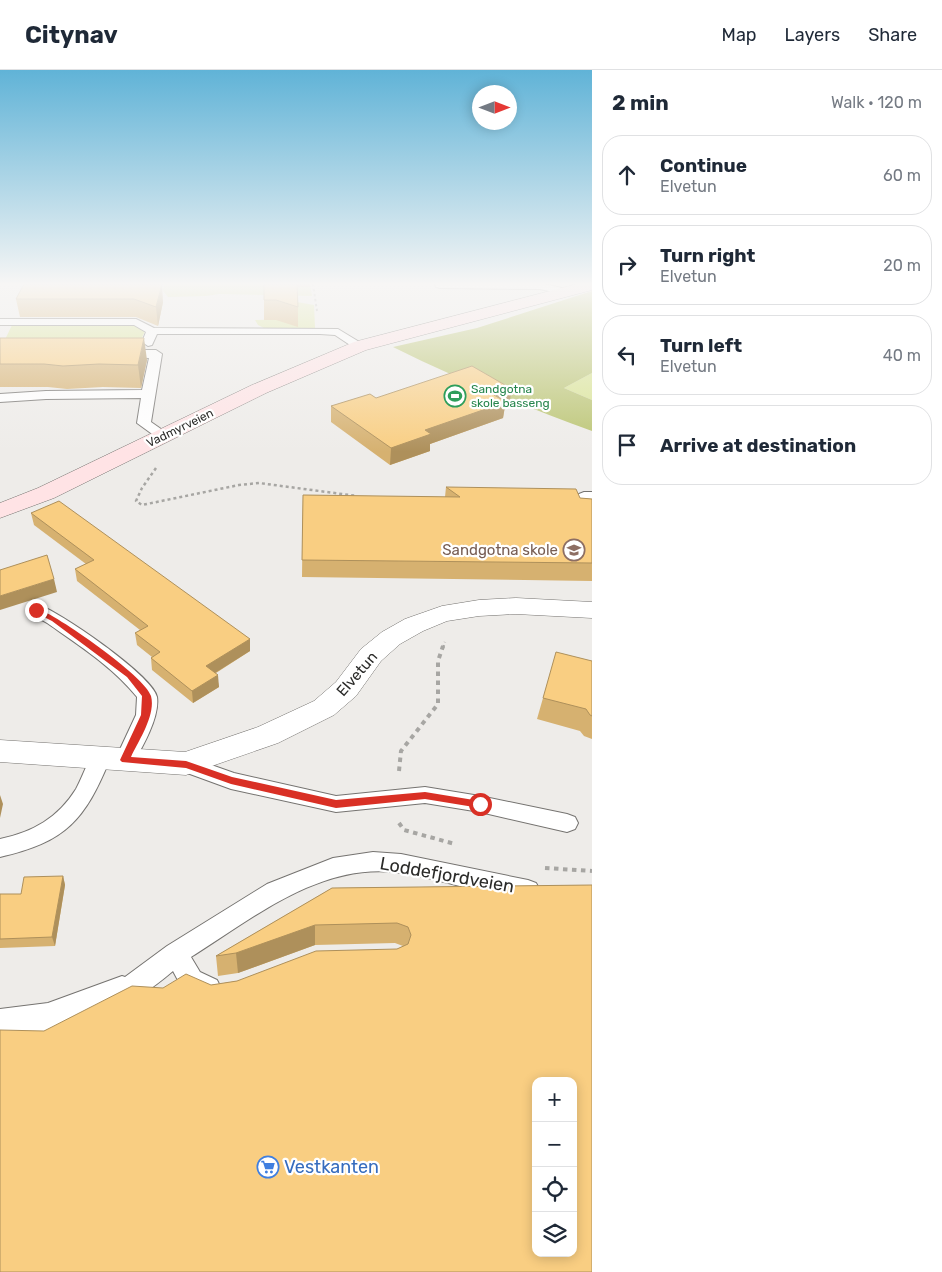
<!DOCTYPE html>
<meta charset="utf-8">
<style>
:root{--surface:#fff;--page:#f6f6f7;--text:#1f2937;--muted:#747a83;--line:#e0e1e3}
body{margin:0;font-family:Rubik,sans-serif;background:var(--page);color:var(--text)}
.controls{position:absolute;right:15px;bottom:15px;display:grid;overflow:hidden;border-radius:10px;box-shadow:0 2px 12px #0003}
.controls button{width:45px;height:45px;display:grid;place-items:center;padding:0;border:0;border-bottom:1px solid var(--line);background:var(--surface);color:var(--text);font:25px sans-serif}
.compass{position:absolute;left:472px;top:15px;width:45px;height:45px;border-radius:50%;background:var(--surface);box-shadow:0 2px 12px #0003;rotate:90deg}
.stop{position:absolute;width:15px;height:15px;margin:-11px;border:4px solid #d93025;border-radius:50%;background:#fff}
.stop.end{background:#d93025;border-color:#fff;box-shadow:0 1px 5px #0008}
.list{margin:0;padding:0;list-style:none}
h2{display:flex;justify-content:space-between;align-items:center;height:65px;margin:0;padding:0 20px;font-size:21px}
h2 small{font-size:16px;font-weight:400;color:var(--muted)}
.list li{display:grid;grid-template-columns:32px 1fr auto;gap:15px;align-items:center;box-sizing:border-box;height:80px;margin:0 10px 10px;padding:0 10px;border:1px solid var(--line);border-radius:20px}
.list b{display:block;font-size:19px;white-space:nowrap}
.list p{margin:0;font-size:16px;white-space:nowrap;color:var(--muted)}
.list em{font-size:16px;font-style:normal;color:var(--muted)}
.icon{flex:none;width:28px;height:28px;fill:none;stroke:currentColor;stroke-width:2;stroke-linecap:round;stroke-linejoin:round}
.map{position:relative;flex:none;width:592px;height:1202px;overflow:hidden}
header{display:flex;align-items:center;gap:30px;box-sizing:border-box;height:70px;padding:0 25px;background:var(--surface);border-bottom:1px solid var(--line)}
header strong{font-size:24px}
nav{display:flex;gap:28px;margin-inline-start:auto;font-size:18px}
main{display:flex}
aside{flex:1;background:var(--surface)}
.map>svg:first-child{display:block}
</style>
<header>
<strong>Citynav</strong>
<nav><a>Map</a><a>Layers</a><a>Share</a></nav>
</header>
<main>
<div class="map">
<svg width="592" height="1202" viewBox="0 0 592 1202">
<rect width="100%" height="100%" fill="#eeece9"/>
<g fill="#d9e494">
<polygon points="164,214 310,214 312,226 219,224 206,226 168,227 163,221"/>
<polygon points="297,232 314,235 315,258 266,259 258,255 255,250 298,249"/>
<polygon points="13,253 116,253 138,256 145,261 140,272 0,280"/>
<polygon points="592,303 592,330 564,318"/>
</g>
<path fill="#bbc573" d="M592,221V303L564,318L592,330V361C524,336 457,309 393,277L477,258Z"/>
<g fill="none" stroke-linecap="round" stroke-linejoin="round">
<g stroke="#757370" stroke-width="2">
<g id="lane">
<polygon points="435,214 545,214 570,220 571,222 566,225 540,219 440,218 436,217"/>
<polygon points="0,249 136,249 154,258 338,259 366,276 364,279 356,279 335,265 320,264 157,264 152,275 148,276 142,272 146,262 134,255 0,255"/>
<polygon points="129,280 156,280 162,284 151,352 171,366 169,369 159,369 137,353 141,328 46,329 0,332 0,324 46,321 142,320 149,288 125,287 123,284 125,281"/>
<polygon points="584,422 592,422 592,432 579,430 576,427 579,424"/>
<path d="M36,534C58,540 153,606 157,627C160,647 142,678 132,695L125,698L118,695L115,690L136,645L137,627C114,598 80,576 50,555C43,549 32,548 27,540L30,536Z"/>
<path d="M100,681L107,684L110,689C85,750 66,772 0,787V769C33,762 58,748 76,719C82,708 86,695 93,684Z"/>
<polygon points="186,686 234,703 336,726 425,717 480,726 567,744 575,747 578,753 575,759 567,762 480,742 425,733 336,742 231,719 179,700 176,694 179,688"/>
<path d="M373,782L401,784L528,810L536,813L540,820L536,827L528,830C485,826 444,809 402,803C323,790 253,848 191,887L200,902L217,910L221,918L217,926L208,930L182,918L173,901C154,917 134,932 111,941L102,937L82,945L85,951C80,962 73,964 62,969L0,978V939L48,933L122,906L125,907L167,876L267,814L333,788Z"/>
</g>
</g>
<g stroke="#757370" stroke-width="1">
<polygon id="street" points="516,528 592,532 592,548 516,544 479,546 447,551 423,561 400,574 381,591 356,626 334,645 278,673 186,705 0,692 0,670 185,682 258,657 314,631 336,612 361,579 382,562 405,549 442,536 479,530"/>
</g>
<g stroke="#757370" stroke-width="1">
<polygon id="secondary" points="577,214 592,214 592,220 366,280 266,323 54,428 0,448 0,433 38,418 252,315 354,272"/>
</g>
<polyline stroke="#a7a6a3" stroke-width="2" stroke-dasharray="2.5 2.5" stroke-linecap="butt" points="313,214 317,241"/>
<g stroke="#a7a6a3" stroke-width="2.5" stroke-dasharray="3 3" stroke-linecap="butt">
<polyline points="156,398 142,418 136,431 142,435 239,415 259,413 357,426"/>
<polyline points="443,578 445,572"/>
</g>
<g stroke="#a7a6a3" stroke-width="4" stroke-dasharray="4.5 4.5" stroke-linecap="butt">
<polyline points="399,701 401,681 438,634 438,591 443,576"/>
<polyline points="399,753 404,760 455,774"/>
<polyline points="545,798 592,801"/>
</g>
<use href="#lane" fill="#fff" fill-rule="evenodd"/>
<use href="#street" fill="#fff" fill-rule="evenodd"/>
<use href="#secondary" fill="#ffe3e5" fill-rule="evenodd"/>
</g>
<g fill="#d6b170">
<polygon points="24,214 163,232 158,256 136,247 20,247 16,229"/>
<polygon points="264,214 310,214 310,217 298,217 298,257 276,250 264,250"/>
<polygon points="0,268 147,290 141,318 103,317 67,319 48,317 0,317"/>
<polygon points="376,328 509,335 505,336 503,348 430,374 430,381 390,395 331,352 331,336"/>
<polygon points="446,417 580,428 592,429 592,511 302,507 303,425 445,427"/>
<polygon points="31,443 250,569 250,581 216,603 219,617 193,633 152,600 151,588 152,587 137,575 135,563 140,560 77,511 75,499 86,494 34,455"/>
<polygon points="592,591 592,669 584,666 580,661 537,649 543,628"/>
<polygon points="63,806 65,815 55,876 0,878 0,824 21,824"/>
<polygon points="592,815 592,1202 44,961 163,918 211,915 237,911 397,879 403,876 395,873 315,875 238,903 218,906 216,886 332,818"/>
</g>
<g fill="#ae905b">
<polygon points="162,214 163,232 158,256 156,237"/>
<polygon points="144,268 147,290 141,318 138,295"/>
<polygon points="512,319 509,335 505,336 503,348 430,374 430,381 390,395 391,378 425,360 494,325"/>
<polygon points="54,509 57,522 0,540 0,526"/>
<polygon points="250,569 250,581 207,608 206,596"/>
<polygon points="218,605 219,617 193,633 192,621"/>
<polygon points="0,725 3,734 0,748"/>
<polygon points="63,806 65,815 55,876 52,867"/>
<polygon points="315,855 315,875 238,903 236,883"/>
</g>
<g fill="#f9ce82" stroke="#ae905b" fill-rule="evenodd">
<polygon points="24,214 162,214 156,237 134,229 16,229"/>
<polygon points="264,214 297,214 298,237 276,230 264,230"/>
<polygon points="0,268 144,268 138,295 99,294 63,296 44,294 0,294"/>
<polygon points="472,296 512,319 494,325 506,332 425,360 431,364 391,378 331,336 370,324 376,328"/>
<polygon points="446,417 576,419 580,428 592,429 592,493 302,490 303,425 460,427"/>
<polygon points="59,431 250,569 206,596 218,605 192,621 151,588 160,582 135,563 148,556 75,499 94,490 31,443"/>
<polygon points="47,485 54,509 0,526 0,500"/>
<polygon points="556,582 592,591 592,646 590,645 586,639 543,628"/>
<polygon points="63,806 52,867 0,869 0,824 21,824 24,807"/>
<path d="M592,815V1202H0V960L44,961L132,916L163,918L186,904L211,915L237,911L316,881L397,879L408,874L411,865L408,857L397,853L315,855L236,883L216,886L332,818ZM536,1011H573V1183H536Z"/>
</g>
<linearGradient id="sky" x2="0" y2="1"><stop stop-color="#60b3d7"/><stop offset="0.56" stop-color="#f7f6f5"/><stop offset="1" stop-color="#f7f6f5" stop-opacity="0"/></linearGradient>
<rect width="592" height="382" fill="url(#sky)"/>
<path fill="#d93025" d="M36,538C57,545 145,606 151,626C156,645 139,670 131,687L186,691L232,707L336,730L425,722L480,731L485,734L480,738L425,729L336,738L231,714L186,698L122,692L120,690L141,645L142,626L127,607L52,551L34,542V539Z"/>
<defs>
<g id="stadium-ring" transform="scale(1.125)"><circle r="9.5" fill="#fff" stroke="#2e9e5b" stroke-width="1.5"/><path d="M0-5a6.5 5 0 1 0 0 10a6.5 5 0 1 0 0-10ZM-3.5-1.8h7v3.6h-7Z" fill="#2e9e5b"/></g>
<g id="school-ring" transform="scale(1.125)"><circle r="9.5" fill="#fff" stroke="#8d6e63" stroke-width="1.5"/><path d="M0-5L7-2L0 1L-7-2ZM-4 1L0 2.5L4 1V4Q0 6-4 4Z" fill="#8d6e63"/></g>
<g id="supermarket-ring" transform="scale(1.125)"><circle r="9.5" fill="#fff" stroke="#3f7fe0" stroke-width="1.5"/><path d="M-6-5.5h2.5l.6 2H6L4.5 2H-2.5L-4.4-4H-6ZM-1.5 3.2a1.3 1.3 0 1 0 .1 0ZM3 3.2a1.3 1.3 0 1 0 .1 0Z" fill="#3f7fe0"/></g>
</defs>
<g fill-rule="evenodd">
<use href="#stadium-ring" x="455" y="326"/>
<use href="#school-ring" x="574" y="480"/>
<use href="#supermarket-ring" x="268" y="1097"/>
</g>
<g text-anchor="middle" stroke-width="4.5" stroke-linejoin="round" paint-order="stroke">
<g font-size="12" fill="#27864d" stroke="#fff" text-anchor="start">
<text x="471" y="323">Sandgotna<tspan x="471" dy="14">skole basseng</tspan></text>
</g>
<g font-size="12" fill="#2b2b29" stroke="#fff">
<text transform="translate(180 358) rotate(-26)" y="4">Vadmyrveien</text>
</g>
<g font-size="15" fill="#785e54" stroke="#fff" text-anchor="end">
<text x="558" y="485">Sandgotna skole</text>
</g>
<g font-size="15" fill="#2b2b29" stroke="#fff">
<text transform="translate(357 604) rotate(-49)" y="5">Elvetun</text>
</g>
<g font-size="18" fill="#2b2b29" stroke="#fff">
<text transform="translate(447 805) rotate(10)" y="6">Loddefjordveien</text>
</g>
<g font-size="18" fill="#366cbe" stroke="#fff" text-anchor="start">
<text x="284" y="1103">Vestkanten</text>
</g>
</g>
</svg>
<div class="controls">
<button>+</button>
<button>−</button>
<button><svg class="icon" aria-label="locate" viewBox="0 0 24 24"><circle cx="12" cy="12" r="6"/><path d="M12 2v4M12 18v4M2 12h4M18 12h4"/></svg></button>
<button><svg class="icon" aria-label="layers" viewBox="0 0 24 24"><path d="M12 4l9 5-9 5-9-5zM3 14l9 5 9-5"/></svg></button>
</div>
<svg class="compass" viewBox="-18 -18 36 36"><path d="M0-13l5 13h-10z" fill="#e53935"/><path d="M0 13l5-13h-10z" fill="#747a83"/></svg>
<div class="stop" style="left:480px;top:734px"></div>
<div class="stop end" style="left:36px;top:540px"></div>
</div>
<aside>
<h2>2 min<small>Walk · 120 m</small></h2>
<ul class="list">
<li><svg class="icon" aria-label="ahead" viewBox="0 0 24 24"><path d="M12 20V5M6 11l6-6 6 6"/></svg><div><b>Continue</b><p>Elvetun</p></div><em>60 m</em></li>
<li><svg class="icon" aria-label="right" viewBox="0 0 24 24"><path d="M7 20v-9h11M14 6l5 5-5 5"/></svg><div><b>Turn right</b><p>Elvetun</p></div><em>20 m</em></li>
<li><svg class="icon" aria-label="left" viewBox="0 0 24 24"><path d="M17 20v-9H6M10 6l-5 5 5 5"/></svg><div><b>Turn left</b><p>Elvetun</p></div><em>40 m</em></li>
<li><svg class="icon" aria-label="arrive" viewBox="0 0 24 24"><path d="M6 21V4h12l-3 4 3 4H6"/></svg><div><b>Arrive at destination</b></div></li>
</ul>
</aside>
</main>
